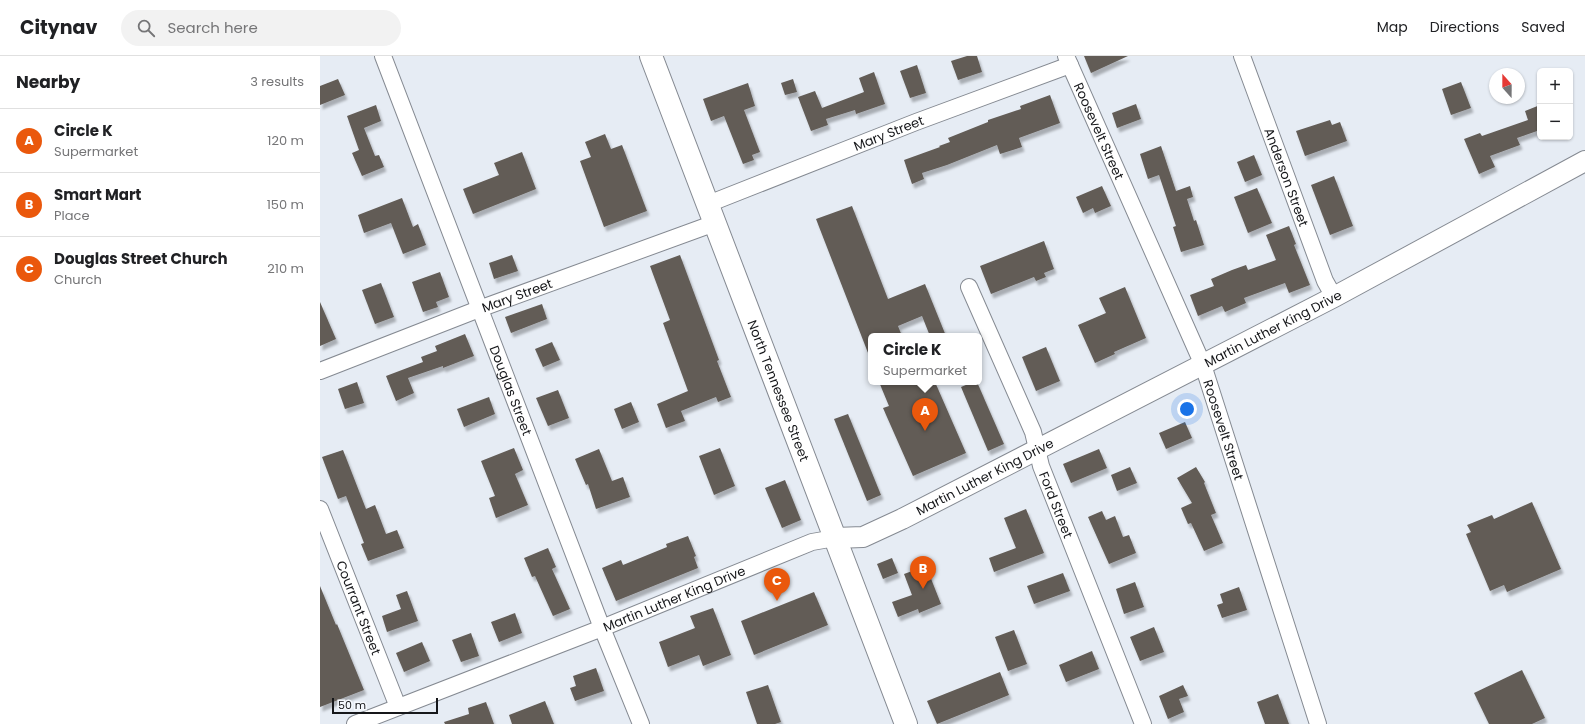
<!DOCTYPE html>
<meta charset="utf-8">
<style>
:root{--surface:#fff;--page:#f2f2f2;--text:#202124;--muted:#757577;--line:#e0e0e0;--accent:#ea580c}
body{margin:0;font-family:Poppins,sans-serif;background:var(--page);color:var(--text)}
.controls{position:absolute;right:12px;top:12px;display:grid;overflow:hidden;border-radius:6px;box-shadow:0 1px 3px #0004}
.controls button{width:36px;height:36px;display:grid;place-items:center;padding:0;border:0;border-bottom:1px solid var(--line);background:var(--surface);color:var(--text);font:20px sans-serif}
.compass{position:absolute;left:1169px;top:12px;width:36px;height:36px;border-radius:50%;background:var(--surface);box-shadow:0 1px 3px #0004;rotate:339deg}
.scale{position:absolute;left:12px;bottom:10px;width:106px;box-sizing:border-box;padding-left:4px;border:2px solid #16171a;border-top:0;font-size:11px;line-height:14px;white-space:nowrap;color:#16171a;-webkit-text-stroke:3px #f6f9fe;paint-order:stroke}
.you{position:absolute;left:867px;top:353px;width:14px;height:14px;margin:-10px;border:3px solid #fff;border-radius:50%;background:#1a73e8;box-shadow:0 0 0 6px #1a73e833}
.badge{display:grid;place-items:center;width:26px;height:26px;border-radius:50%;background:var(--accent);color:#fff;font-size:13px;font-weight:700}
.pin{position:absolute;translate:-50% -33px;filter:drop-shadow(0 1px 2px #0008)}
.pin::after{content:'';position:absolute;top:21px;width:14px;height:12px;background:inherit;clip-path:polygon(0 0,100% 0,50% 100%)}
.popup{position:absolute;left:548px;top:277px;width:114px;height:52px;box-sizing:border-box;display:grid;place-content:center;border-radius:6px;background:var(--surface);filter:drop-shadow(0 1px 3px #0005);font-size:13px;white-space:nowrap;color:var(--muted)}
.popup b{font-size:15px;color:var(--text)}
.popup::after{content:'';position:absolute;left:50%;top:100%;margin-left:-8px;border:8px solid transparent;border-top-color:var(--surface)}
.list{margin:0;padding:0;list-style:none}
h2{display:flex;justify-content:space-between;align-items:center;height:52px;margin:0;padding:0 16px;font-size:17px}
h2 small{font-size:13px;font-weight:400;color:var(--muted)}
.list li{display:grid;grid-template-columns:26px 1fr auto;gap:12px;align-items:center;box-sizing:border-box;height:64px;padding:0 16px;border-top:1px solid var(--line)}
.list b{display:block;font-size:15px;white-space:nowrap}
.list p{margin:0;font-size:13px;white-space:nowrap;color:var(--muted)}
.list em{font-size:13px;font-style:normal;color:var(--muted)}
.icon{flex:none;width:22px;height:22px;fill:none;stroke:currentColor;stroke-width:2;stroke-linecap:round;stroke-linejoin:round}
.map{position:relative;flex:none;width:1265px;height:668px;overflow:hidden}
header{display:flex;align-items:center;gap:24px;box-sizing:border-box;height:56px;padding:0 20px;background:var(--surface);border-bottom:1px solid var(--line)}
header strong{font-size:19px}
nav{display:flex;gap:22px;margin-inline-start:auto;font-size:14px}
.search{width:280px;height:36px;background:var(--page);display:flex;align-items:center;gap:10px;box-sizing:border-box;padding:0 14px;border-radius:22px;color:var(--muted);font-size:15px}
main{display:flex}
aside{flex:1;background:var(--surface)}
.map>svg:first-child{display:block}
</style>
<header>
<strong>Citynav</strong>
<div class="search"><svg class="icon" aria-label="search" viewBox="0 0 24 24"><circle cx="10" cy="10" r="6"/><path d="M15 15l6 6"/></svg>Search here</div>
<nav><a>Map</a><a>Directions</a><a>Saved</a></nav>
</header>
<main>
<aside>
<h2>Nearby<small>3 results</small></h2>
<ul class="list">
<li><span class="badge">A</span><div><b>Circle K</b><p>Supermarket</p></div><em>120 m</em></li>
<li><span class="badge">B</span><div><b>Smart Mart</b><p>Place</p></div><em>150 m</em></li>
<li><span class="badge">C</span><div><b>Douglas Street Church</b><p>Church</p></div><em>210 m</em></li>
</ul>
</aside>
<div class="map">
<svg width="1265" height="668" viewBox="0 0 1265 668">
<defs>
<filter id="shadow"><feDropShadow dx="2.5" dy="4.5" stdDeviation="1" flood-color="#0004"/></filter>
</defs>
<rect width="100%" height="100%" fill="#e6ecf4"/>
<g fill="#625c56" filter="url(#shadow)">
<polygon points="647,0 657,0 662,16 638,24 631,5"/>
<polygon points="764,0 808,0 771,17"/>
<polygon points="597,9 606,37 590,42 580,15"/>
<polygon points="554,16 565,48 536,58 535,54 506,63 508,69 491,75 478,41 495,35 502,52 544,36 539,22"/>
<polygon points="18,23 25,39 0,49 0,30"/>
<polygon points="473,23 477,36 465,39 461,27"/>
<polygon points="1141,26 1151,52 1131,59 1122,33"/>
<polygon points="428,27 435,50 424,54 440,96 432,99 434,104 423,108 404,60 391,65 383,43"/>
<polygon points="730,39 740,67 699,82 702,91 680,98 677,89 627,109 602,117 604,123 592,128 584,104 620,91 619,90 630,86 628,82 668,66 668,64 701,53 700,50"/>
<polygon points="816,48 821,63 797,72 792,57"/>
<polygon points="56,49 61,65 44,72 55,100 59,99 64,111 42,120 32,97 39,94 27,60"/>
<polygon points="1220,49 1220,74 1197,82 1200,89 1170,100 1175,111 1159,118 1144,83 1160,77 1162,80 1208,64 1205,55"/>
<polygon points="1010,64 1012,69 1020,66 1027,85 985,100 976,75"/>
<polygon points="285,78 291,93 302,89 327,155 284,171 260,105 271,101 265,86"/>
<polygon points="841,90 856,135 870,130 873,141 867,143 874,165 876,164 884,189 861,196 853,171 856,170 839,119 828,123 820,98"/>
<polygon points="202,96 216,133 153,158 143,133 179,119 174,107"/>
<polygon points="934,99 942,119 925,126 917,106"/>
<polygon points="1014,120 1033,170 1010,179 991,129"/>
<polygon points="782,130 791,150 775,157 773,152 763,157 756,141"/>
<polygon points="937,132 952,167 928,177 914,141"/>
<polygon points="82,142 93,171 98,168 106,189 83,198 71,167 44,177 38,159"/>
<polygon points="532,150 568,243 605,228 626,280 610,280 602,260 578,270 582,280 551,280 550,302 496,163"/>
<polygon points="969,170 976,188 974,189 990,229 969,237 965,227 924,242 926,247 905,256 902,250 878,260 870,239 894,230 891,223 912,214 926,209 928,214 956,204 946,179"/>
<polygon points="724,185 734,213 724,217 726,221 716,225 714,221 671,238 660,210"/>
<polygon points="192,199 198,215 174,223 169,207"/>
<polygon points="360,199 399,304 397,305 411,341 398,346 396,341 361,355 365,365 346,372 337,348 368,335 343,267 350,264 330,210"/>
<polygon points="120,216 129,241 116,246 118,251 103,256 92,226"/>
<polygon points="61,227 74,261 55,268 42,234"/>
<polygon points="805,231 826,282 794,296 795,298 775,307 758,269 786,257 779,242"/>
<polygon points="0,246 16,283 0,290"/>
<polygon points="222,248 227,263 191,277 185,261"/>
<polygon points="145,278 154,300 123,312 123,310 88,322 94,337 76,345 66,320 103,306 101,301 117,295 115,290"/>
<polygon points="232,286 240,304 223,311 215,293"/>
<polygon points="726,291 740,325 716,335 702,301"/>
<polygon points="37,326 44,347 25,353 18,333"/>
<polygon points="559,326 615,326 646,397 593,420 563,352 569,350"/>
<polygon points="653,326 657,326 684,388 668,395 641,331"/>
<polygon points="238,334 249,362 228,370 216,342"/>
<polygon points="169,341 175,358 144,371 137,353"/>
<polygon points="311,346 319,366 302,373 294,353"/>
<polygon points="528,358 561,439 547,445 514,363"/>
<polygon points="865,366 872,382 846,393 839,377"/>
<polygon points="194,392 203,414 195,418 208,449 176,462 169,442 175,440 161,405"/>
<polygon points="400,392 415,430 394,439 379,400"/>
<polygon points="279,393 292,425 303,421 310,441 276,453 268,428 266,429 255,403"/>
<polygon points="779,393 787,412 751,427 743,408"/>
<polygon points="23,394 46,453 55,449 66,478 77,474 84,492 48,505 41,488 44,487 26,440 18,443 2,401"/>
<polygon points="810,411 817,427 797,435 791,419"/>
<polygon points="876,411 885,426 884,427 896,457 891,459 903,487 884,495 871,467 868,468 861,452 872,447 857,422"/>
<polygon points="465,424 481,464 462,472 445,432"/>
<polygon points="1212,446 1241,513 1187,536 1184,529 1170,535 1146,478 1151,476 1147,469 1172,459 1174,463"/>
<polygon points="706,453 724,497 674,516 669,502 696,492 684,462"/>
<polygon points="782,455 786,464 795,460 803,481 809,479 816,497 789,508 768,461"/>
<polygon points="368,480 376,500 374,501 378,512 296,545 282,512 301,504 303,509 347,491 346,488"/>
<polygon points="228,492 236,511 232,513 250,553 233,560 215,520 212,521 204,502"/>
<polygon points="572,502 578,517 563,523 557,508"/>
<polygon points="606,510 621,548 599,557 598,553 578,561 572,546 592,539 584,518"/>
<polygon points="743,517 750,535 714,548 707,530"/>
<polygon points="815,526 824,551 804,558 796,533"/>
<polygon points="0,530 16,569 17,568 44,634 0,651"/>
<polygon points="919,531 927,554 902,562 897,549 903,547 900,538"/>
<polygon points="87,535 98,565 67,576 62,560 81,553 76,539"/>
<polygon points="494,536 508,569 434,599 421,565"/>
<polygon points="393,552 411,599 383,610 379,599 348,611 339,586 375,572 370,560"/>
<polygon points="195,557 202,577 179,586 171,566"/>
<polygon points="834,571 844,596 820,605 810,581"/>
<polygon points="694,574 707,608 688,615 675,581"/>
<polygon points="151,577 159,600 141,606 132,584"/>
<polygon points="102,586 110,605 84,616 76,597"/>
<polygon points="772,595 779,613 746,626 739,609"/>
<polygon points="276,612 284,635 255,645 250,632 256,630 253,620"/>
<polygon points="1202,614 1225,662 1212,668 1169,668 1154,637"/>
<polygon points="680,616 689,639 617,668 607,645"/>
<polygon points="448,629 461,666 455,668 437,668 426,636"/>
<polygon points="863,629 868,640 859,643 864,656 848,663 839,640"/>
<polygon points="958,638 969,668 945,668 937,646"/>
<polygon points="225,645 234,668 192,668 189,659"/>
<polygon points="166,646 174,668 125,668 124,666 149,658 148,652"/>
</g>
<g fill="none" stroke-linecap="round" stroke-linejoin="round">
<g stroke="#858a92" stroke-width="18">
<g id="minor">
<path id="s1" d="M63,0L282,572L321,668"/>
<path id="s2" d="M746,0L883,309L998,668"/>
<path id="s3" d="M922,0L1005,225L1014,241"/>
<path id="s4" d="M388,148L596,66L750,9"/>
<path id="s5" d="M649,231L713,376L721,410L823,668"/>
<path id="s6" d="M0,315L159,253L395,167"/>
<path id="s7" d="M0,453L78,651"/>
<path id="s8" d="M35,668L282,572L492,486L515,482"/>
</g>
</g>
<g stroke="#858a92" stroke-width="22">
<g id="tertiary">
<path id="s9" d="M515,482L543,481L582,463L1014,241L1265,105"/>
</g>
</g>
<g stroke="#858a92" stroke-width="24">
<g id="secondary">
<path id="s10" d="M331,0L586,668"/>
</g>
</g>
<use href="#minor" stroke="#fff" stroke-width="16"/>
<use href="#tertiary" stroke="#fff" stroke-width="20"/>
<use href="#secondary" stroke="#fff" stroke-width="22"/>
</g>
<g text-anchor="middle" stroke-width="4" stroke-linejoin="round" paint-order="stroke">
<g font-size="13" fill="#16171a" stroke="#f6f9fe">
<text dy="5" stroke="none"><textPath href="#s2" startOffset="82">Roosevelt Street</textPath></text>
<text dy="5" stroke="none"><textPath href="#s4" startOffset="194">Mary Street</textPath></text>
<text dy="5" stroke="none"><textPath href="#s3" startOffset="129">Anderson Street</textPath></text>
<text dy="5" stroke="none"><textPath href="#s6" startOffset="211">Mary Street</textPath></text>
<text dy="5" stroke="none"><textPath href="#s9" startOffset="488">Martin Luther King Drive</textPath></text>
<text dy="5" stroke="none"><textPath href="#s10" startOffset="358">North Tennessee Street</textPath></text>
<text dy="5" stroke="none"><textPath href="#s1" startOffset="358">Douglas Street</textPath></text>
<text dy="5" stroke="none"><textPath href="#s2" startOffset="406">Roosevelt Street</textPath></text>
<text dy="5" stroke="none"><textPath href="#s9" startOffset="164">Martin Luther King Drive</textPath></text>
<text dy="5" stroke="none"><textPath href="#s5" startOffset="235">Ford Street</textPath></text>
<text dy="5" stroke="none"><textPath href="#s8" startOffset="343">Martin Luther King Drive</textPath></text>
<text dy="5" stroke="none"><textPath href="#s7" startOffset="106">Courrant Street</textPath></text>
</g>
</g>
</svg>
<div class="controls">
<button>+</button>
<button>−</button>
</div>
<svg class="compass" viewBox="-18 -18 36 36"><path d="M0-13l5 13h-10z" fill="#e53935"/><path d="M0 13l5-13h-10z" fill="#757577"/></svg>
<div class="scale">50 m</div>
<div class="you"></div>
<div class="pin badge" style="left:605px;top:375px">A</div>
<div class="popup"><b>Circle K</b>Supermarket</div>
<div class="pin badge" style="left:603px;top:533px">B</div>
<div class="pin badge" style="left:457px;top:545px">C</div>
</div>
</main>
